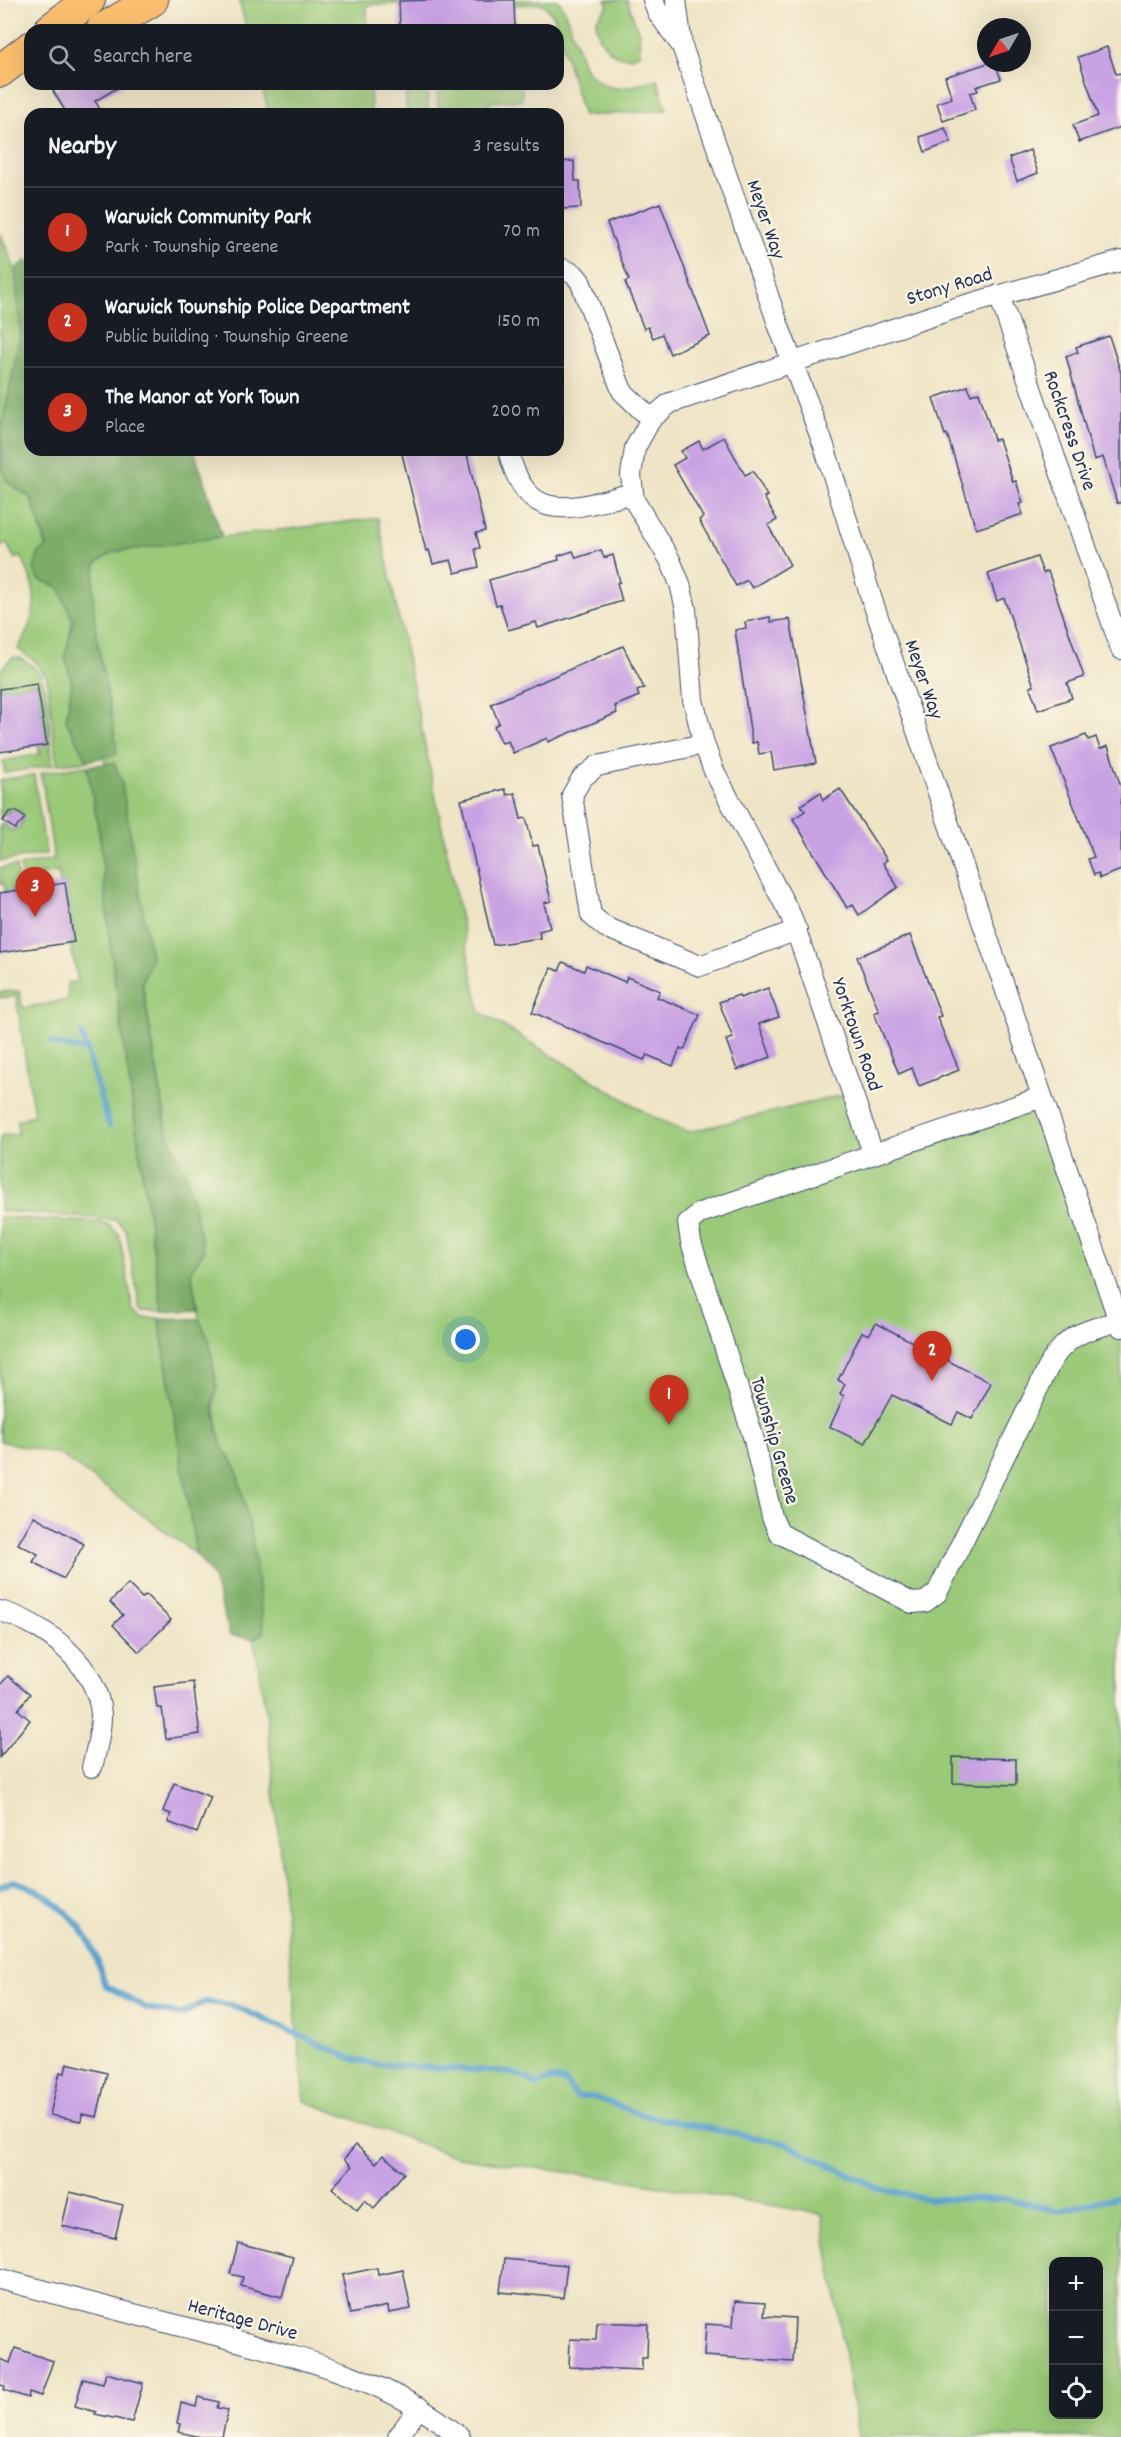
<!DOCTYPE html>
<meta charset="utf-8">
<style>
:root{--surface:#171b24;--page:#242831;--text:#f1f3f6;--muted:#9ea1a6;--line:#363941;--accent:#c8321e}
body{margin:0;font-family:Dekko,sans-serif;background:var(--page);color:var(--text)}
.controls{position:absolute;right:18px;bottom:18px;display:grid;overflow:hidden;border-radius:12px;box-shadow:0 6px 24px #0002}
.controls button{width:54px;height:54px;display:grid;place-items:center;padding:0;border:0;border-bottom:2px solid var(--line);background:var(--surface);color:var(--text);font:30px sans-serif}
.compass{position:absolute;left:977px;top:18px;width:54px;height:54px;border-radius:50%;background:var(--surface);box-shadow:0 6px 24px #0002;rotate:231deg}
.you{position:absolute;left:466px;top:1340px;width:21px;height:21px;margin:-15px;border:4px solid #fff;border-radius:50%;background:#1a73e8;box-shadow:0 0 0 9px #1a73e833}
.badge{display:grid;place-items:center;width:39px;height:39px;border-radius:50%;background:var(--accent);color:#fff;font-size:20px;font-weight:700}
.pin{position:absolute;translate:-50% -50px;filter:drop-shadow(0 2px 3px #0008)}
.pin::after{content:'';position:absolute;top:32px;width:21px;height:18px;background:inherit;clip-path:polygon(0 0,100% 0,50% 100%)}
.list{margin:0;padding:0;list-style:none}
h2{display:flex;justify-content:space-between;align-items:center;height:78px;margin:0;padding:0 24px;font-size:26px}
h2 small{font-size:20px;font-weight:400;color:var(--muted)}
.list li{display:grid;grid-template-columns:39px 1fr auto;gap:18px;align-items:center;box-sizing:border-box;height:90px;padding:0 24px;border-top:2px solid var(--line)}
.list b{display:block;font-size:22px;white-space:nowrap}
.list p{margin:0;font-size:20px;white-space:nowrap;color:var(--muted)}
.list em{font-size:20px;font-style:normal;color:var(--muted)}
.icon{flex:none;width:33px;height:33px;fill:none;stroke:currentColor;stroke-width:2;stroke-linecap:round;stroke-linejoin:round}
.map{position:relative;flex:none;width:1121px;height:2437px;overflow:hidden}
.search{position:absolute;background:var(--surface);box-shadow:0 6px 24px #0002;left:24px;top:24px;width:540px;height:66px;display:flex;align-items:center;gap:15px;box-sizing:border-box;padding:0 21px;border-radius:18px;color:var(--muted);font-size:22px}
.panel{position:absolute;background:var(--surface);box-shadow:0 6px 24px #0002;left:24px;top:108px;width:540px;height:348px;border-radius:18px}
.map>svg:first-child{display:block}
</style>
<div class="map">
<svg width="1121" height="2437" viewBox="0 0 1121 2437">
<rect width="100%" height="100%" fill="#fcf5e5"/>
<filter id="ink" filterUnits="userSpaceOnUse"><feTurbulence type="fractalNoise" baseFrequency=".0167" numOctaves="2"/><feDisplacementMap in="SourceGraphic" scale="12" xChannelSelector="R" yChannelSelector="G"/><feConvolveMatrix kernelMatrix="1 2 1 2 8 2 1 2 1" color-interpolation-filters="sRGB"/></filter>
<filter id="wash" filterUnits="userSpaceOnUse"><feTurbulence type="fractalNoise" baseFrequency=".008" numOctaves="4" result="noise"/><feDisplacementMap in="SourceGraphic" scale="24" xChannelSelector="R" yChannelSelector="G"/><feGaussianBlur stdDeviation="1.35" result="paint"/><feColorMatrix in="noise" values="0 0 0 0 0 0 0 0 0 0 0 0 0 0 0 0 0 1.4 0 .05"/><feComposite in="paint" operator="in"/></filter>
<g filter="url(#wash)">
<rect width="100%" height="100%" fill="#efe4c5"/>
<g fill="#9ac978" stroke="#5a7c6b" stroke-width="1.5" fill-rule="evenodd">
<polygon points="239,0 421,0 400,1 399,4 367,5 367,30 247,30"/>
<path d="M514,0H558L564,9L585,69C611,98 624,88 657,79L667,110L583,116L554,16L543,4L514,5Z"/>
<path d="M606,0H627L639,33L640,53C617,67 596,43 596,20L608,6Z"/>
<polygon points="261,84 370,84 371,114 269,114"/>
<polygon points="405,84 427,84 428,113 407,114"/>
<polygon points="437,84 522,84 522,100 489,102 490,111 438,113"/>
<path d="M0,232L17,275L21,333L1,432L6,481L31,498L47,548L39,552L38,579L59,587L73,621L65,657L72,683L66,720L88,761L57,764L47,678L37,663L18,649C38,614 40,592 21,556L15,559L6,543L0,548Z"/>
<path d="M52,450H194L222,537L378,518L480,1012L653,1117L688,1132L852,1093L873,1152L1042,1097L1121,1327V2437H858L822,2214L631,2181L457,2157L304,2101L267,1718ZM1054,2262H1098V2414H1054Z"/>
<path d="M13,657C23,657 38,669 42,679C50,705 49,738 53,765L5,773L3,761L40,754L38,746L47,744L37,684L0,689V670Z"/>
<polygon points="87,766 100,837 111,953 162,1311 143,1311 140,1308 126,1230 116,1220 0,1211 0,1136 18,1134 17,1120 34,1115 16,996 0,998 0,992 19,991 23,1008 68,1000 67,983 78,981 70,943 74,941 65,883 60,884 58,872 22,878 20,866 54,859 41,773"/>
<polygon points="34,775 46,854 0,861 0,824 4,823 10,830 18,829 24,819 21,812 13,809 0,818 0,780"/>
<polygon points="16,866 19,890 5,892 4,884 1,884 0,868"/>
<polygon points="0,1217 106,1223 119,1234 133,1309 143,1318 159,1318 196,1554 61,1455 0,1441"/>
</g>
<g fill="#7bad68" stroke="#4b6e63" stroke-width="1.5">
<path d="M27,260L30,262V450H194L222,537L113,552L96,564C85,626 112,692 117,754L88,761L66,720L72,683L65,657L73,621L59,587L38,579L34,569L39,552L47,547L31,498L6,481L2,467L1,432L21,333L15,269Z"/>
<polygon points="114,763 121,779 151,958 142,984 167,1132 186,1174 204,1251 191,1271 197,1309 162,1311 111,953 100,837 87,766"/>
<polygon points="159,1318 199,1319 209,1339 217,1389 213,1405 221,1445 236,1467 252,1536 264,1633 253,1639 230,1635 212,1575 196,1554"/>
</g>
<g fill="none" stroke-linecap="round" stroke-linejoin="round">
<g stroke="#58a1cf" stroke-width="6">
<polyline points="82,1035 109,1125"/>
<polyline points="51,1043 87,1051"/>
<path d="M0,1887L13,1881C45,1889 80,1920 93,1949C98,1961 101,1973 105,1985L146,2008L181,2015L205,2002L232,2005L350,2058L372,2064L507,2072L527,2078L536,2085L552,2079L566,2082L576,2097H593L646,2116L784,2143L880,2189L929,2199H1007L1058,2211L1121,2196"/>
</g>
</g>
<g id="blocks">
<g fill="#c9a2e4">
<polygon points="434,0 514,0 515,30 400,30 399,1"/>
<polygon points="1107,47 1116,74 1121,73 1121,127 1079,142 1073,125 1098,116 1078,57"/>
<polygon points="988,63 995,63 1001,79 976,87 978,91 970,93 975,110 943,121 937,103 952,98 945,77"/>
<polygon points="65,84 124,84 95,101 103,114 67,114 53,91"/>
<polygon points="945,128 951,142 925,152 920,137"/>
<polygon points="1030,150 1038,173 1017,181 1009,158"/>
<polygon points="574,161 575,181 580,181 581,208 558,209 558,162"/>
<polygon points="660,203 710,336 670,354 662,334 653,338 648,327 644,329 625,282 629,280 607,223"/>
<polygon points="1109,336 1121,373 1121,503 1117,503 1103,457 1094,460 1066,356 1078,352 1076,347"/>
<polygon points="968,386 971,395 979,392 994,440 999,439 1013,482 1016,481 1023,503 1019,504 1023,514 976,529 947,434 945,435 933,398"/>
<polygon points="724,437 745,475 753,471 767,496 764,497 777,520 768,525 790,565 752,588 747,580 736,586 699,520 703,517 673,465 685,458 681,451 699,441 703,449"/>
<polygon points="401,450 466,450 485,531 476,533 480,548 475,549 479,567 455,573 451,560 433,564 429,550 426,551"/>
<polygon points="601,550 604,558 613,555 620,582 617,583 622,601 538,628 536,622 508,630 500,604 496,605 489,580 559,560 558,556 573,551 576,558"/>
<polygon points="1037,557 1043,573 1048,571 1084,677 1067,683 1072,698 1038,710 1030,687 1034,686 1004,598 997,601 988,574"/>
<polygon points="770,617 771,622 790,619 816,763 774,770 771,752 759,754 757,742 752,743 735,630 746,628 745,622"/>
<polygon points="623,646 644,688 637,691 639,696 615,706 617,713 548,742 547,738 513,753 508,741 502,743 494,726 499,723 491,704"/>
<polygon points="37,684 47,745 0,752 0,689"/>
<polygon points="1086,735 1088,740 1096,737 1100,749 1108,746 1121,787 1121,870 1100,878 1098,873 1094,875 1088,859 1094,857 1051,748"/>
<polygon points="505,789 507,795 515,793 521,819 526,818 533,846 538,845 551,901 544,903 550,928 539,931 540,938 493,945 461,800"/>
<polygon points="840,789 887,860 883,863 898,887 859,915 853,905 847,908 793,819 805,811 801,805 821,792 823,800"/>
<polygon points="16,811 25,818 15,829 3,821 9,812"/>
<polygon points="65,883 74,942 0,953 0,893"/>
<polygon points="910,935 941,1016 937,1017 959,1070 919,1086 912,1068 899,1074 874,1013 879,1011 857,957"/>
<polygon points="563,962 584,971 586,965 625,982 627,977 660,991 657,997 700,1015 684,1050 680,1048 673,1066 647,1055 644,1060 532,1012 551,968 559,971"/>
<polygon points="768,988 779,1017 759,1024 771,1057 737,1070 726,1040 733,1038 719,1002 739,995 740,998"/>
<polygon points="876,1323 991,1383 972,1419 958,1412 952,1424 892,1395 865,1444 830,1427 844,1396 840,1394 845,1384 838,1380 862,1332 869,1335"/>
<polygon points="34,1516 84,1544 64,1579 33,1562 38,1554 18,1544"/>
<polygon points="128,1584 142,1598 146,1595 171,1620 139,1652 113,1625 123,1615 110,1602"/>
<polygon points="8,1676 30,1694 18,1710 30,1720 0,1757 0,1685"/>
<polygon points="193,1682 200,1734 166,1739 162,1708 157,1708 154,1687"/>
<polygon points="953,1757 1016,1759 1016,1785 953,1783"/>
<polygon points="174,1783 211,1797 197,1833 168,1822 171,1814 163,1811"/>
<polygon points="67,2063 107,2073 97,2117 82,2114 81,2121 50,2115 60,2072 65,2073"/>
<polygon points="356,2145 376,2163 383,2155 404,2173 374,2208 365,2200 357,2210 332,2188 352,2166 344,2159"/>
<polygon points="70,2192 123,2205 115,2238 62,2226"/>
<polygon points="238,2243 293,2257 282,2297 241,2286 243,2277 230,2274"/>
<polygon points="504,2259 567,2265 563,2298 500,2292"/>
<polygon points="377,2268 378,2275 403,2270 411,2309 389,2313 388,2306 350,2314 342,2275"/>
<polygon points="735,2301 765,2303 764,2316 795,2318 793,2362 704,2356 706,2324 733,2326"/>
<polygon points="597,2322 648,2324 647,2358 642,2358 642,2370 569,2367 570,2339 596,2340"/>
<polygon points="15,2348 53,2361 41,2396 29,2392 28,2398 4,2390 5,2386 0,2385 0,2359 10,2363"/>
<polygon points="106,2373 143,2383 132,2422 95,2414 96,2412 75,2406 83,2379 103,2384"/>
<polygon points="198,2397 219,2402 217,2408 228,2410 222,2437 201,2437 178,2432 180,2424 177,2423 181,2403 196,2407"/>
</g>
</g>
</g>
<g filter="url(#ink)">
<use href="#blocks" fill-opacity="0" stroke="#3b4a6d" stroke-width="1.5"/>
<g fill="none" stroke-linecap="round" stroke-linejoin="round">
<g stroke="#3b4a6d" stroke-width="22">
<g id="minor">
<polyline points="653,0 658,13 682,46"/>
<polyline points="676,0 682,46 778,324 824,446 871,597 1121,1327"/>
<polyline points="558,267 574,274 580,281 622,391 651,419"/>
<polyline points="999,295 1121,649"/>
<path d="M508,450C527,528 571,509 633,493"/>
<polyline points="704,744 597,766 582,778 572,795 591,915 605,927 700,966 797,930"/>
<path d="M1042,1097L700,1213L688,1223L691,1242L753,1436L772,1517L779,1533L912,1603L925,1602L937,1593L1052,1360C1072,1330 1089,1331 1121,1320"/>
<polyline points="873,1153 791,916 714,771 704,744 693,700 686,609 680,584 670,560 634,500 631,475 635,448 651,419 670,403 962,306 1121,261"/>
<path d="M0,1611C44,1623 99,1666 101,1716C101,1734 96,1751 92,1767"/>
<path d="M0,2279C68,2297 136,2315 204,2332C292,2356 389,2377 460,2437"/>
<polyline points="398,2437 419,2407"/>
</g>
</g>
<g stroke="#3b4a6d" stroke-width="34">
<g id="trunk">
<polyline points="50,30 89,0"/>
<polyline points="102,30 152,0"/>
<polyline points="0,71 30,48"/>
</g>
</g>
<use href="#minor" stroke="#fff" stroke-width="20"/>
<use href="#trunk" stroke="#fabe6e" stroke-width="32"/>
</g>
</g>
<g text-anchor="middle" stroke-width="4.5" stroke-linejoin="round" paint-order="stroke">
<g font-size="21" fill="#1b2f5e" stroke="#fcf5e5">
<text transform="translate(767 219) rotate(71)" y="7">Meyer Way</text>
<text transform="translate(949 285) rotate(-17)" y="7">Stony Road</text>
<text transform="translate(1071 430) rotate(71)" y="7">Rockcress Drive</text>
<text transform="translate(925 679) rotate(71)" y="7">Meyer Way</text>
<text transform="translate(858 1034) rotate(71)" y="7">Yorktown Road</text>
<text transform="translate(776 1440) rotate(74)" y="7">Township Greene</text>
<text transform="translate(243 2318) rotate(15)" y="7">Heritage Drive</text>
</g>
</g>
</svg>
<div class="controls">
<button>+</button>
<button>−</button>
<button><svg class="icon" aria-label="locate" viewBox="0 0 24 24"><circle cx="12" cy="12" r="6"/><path d="M12 2v4M12 18v4M2 12h4M18 12h4"/></svg></button>
</div>
<svg class="compass" viewBox="-18 -18 36 36"><path d="M0-13l5 13h-10z" fill="#e53935"/><path d="M0 13l5-13h-10z" fill="#9ea1a6"/></svg>
<div class="you"></div>
<div class="pin badge" style="left:669px;top:1425px">1</div>
<div class="pin badge" style="left:932px;top:1381px">2</div>
<div class="pin badge" style="left:35px;top:917px">3</div>
<div class="search"><svg class="icon" aria-label="search" viewBox="0 0 24 24"><circle cx="10" cy="10" r="6"/><path d="M15 15l6 6"/></svg>Search here</div>
<section class="panel">
<h2>Nearby<small>3 results</small></h2>
<ul class="list">
<li><span class="badge">1</span><div><b>Warwick Community Park</b><p>Park · Township Greene</p></div><em>70 m</em></li>
<li><span class="badge">2</span><div><b>Warwick Township Police Department</b><p>Public building · Township Greene</p></div><em>150 m</em></li>
<li><span class="badge">3</span><div><b>The Manor at York Town</b><p>Place</p></div><em>200 m</em></li>
</ul>
</section>
</div>
